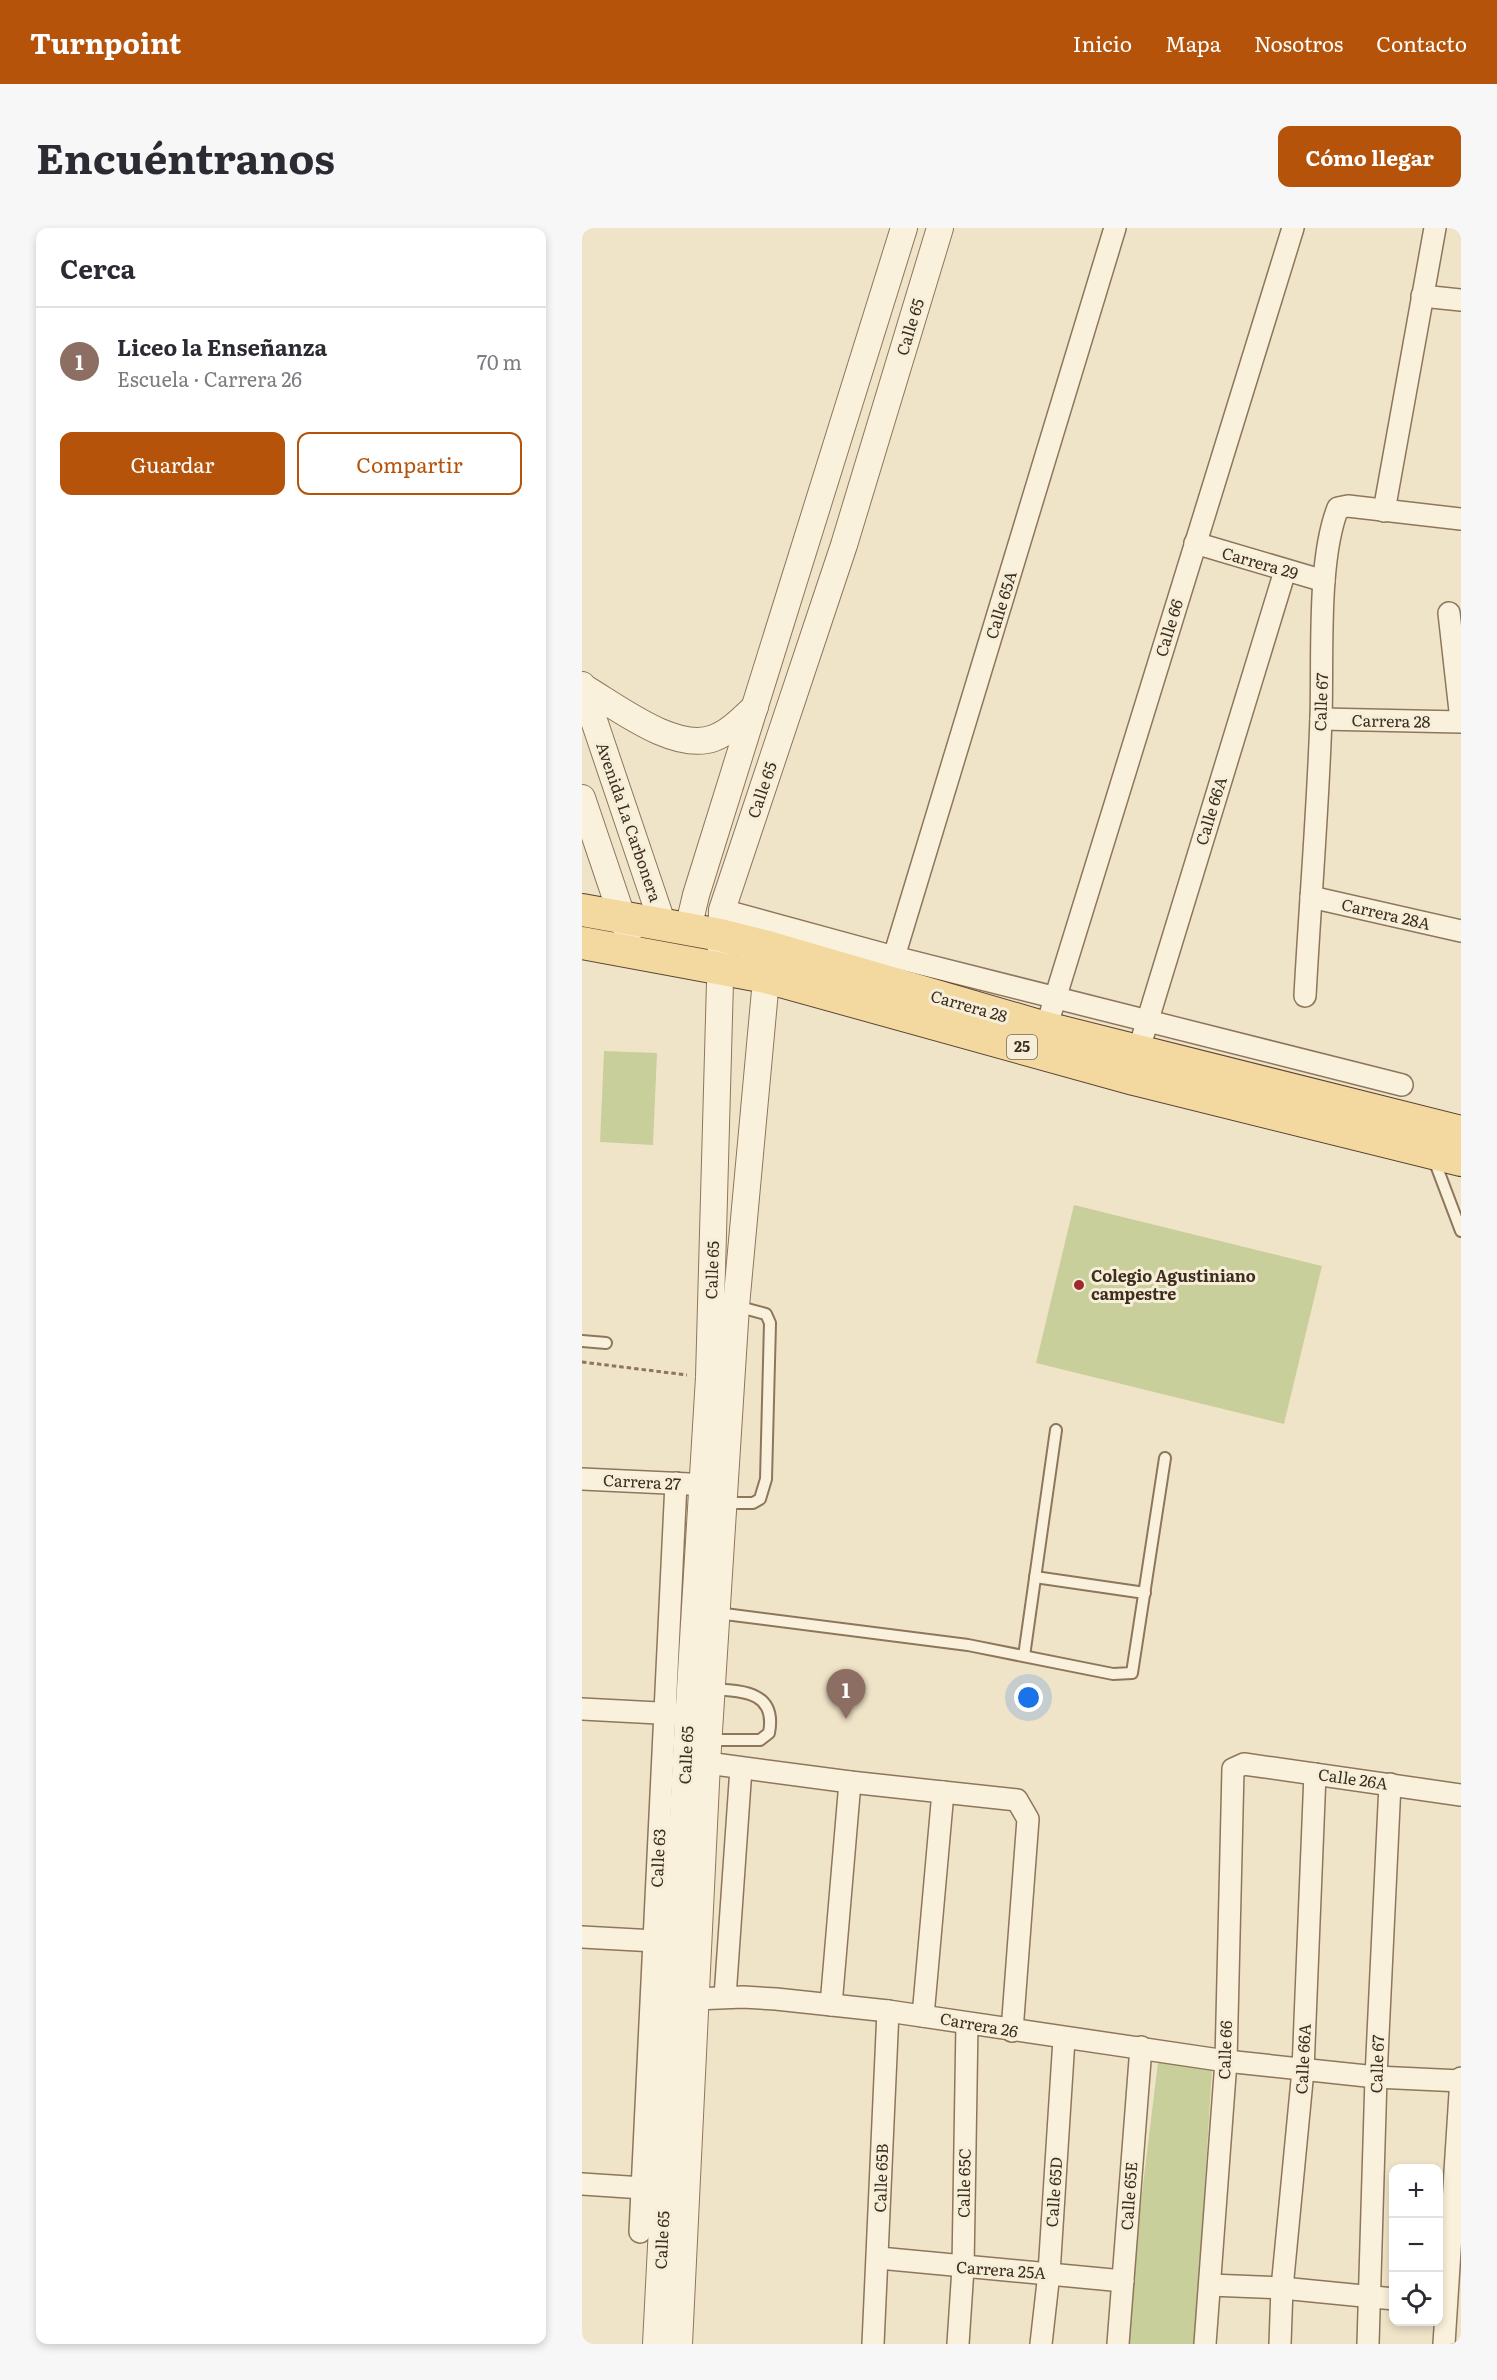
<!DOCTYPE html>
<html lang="es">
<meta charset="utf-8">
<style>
:root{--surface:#fff;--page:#f7f7f7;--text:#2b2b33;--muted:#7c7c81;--line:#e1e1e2;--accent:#b45309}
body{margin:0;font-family:Literata,serif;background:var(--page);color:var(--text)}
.controls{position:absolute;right:18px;bottom:18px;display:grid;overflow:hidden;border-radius:12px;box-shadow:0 3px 9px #0003}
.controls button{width:54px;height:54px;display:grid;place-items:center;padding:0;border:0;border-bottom:2px solid var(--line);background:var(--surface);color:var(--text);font:30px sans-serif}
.you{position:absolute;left:447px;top:1470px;width:21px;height:21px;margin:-15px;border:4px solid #fff;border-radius:50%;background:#1a73e8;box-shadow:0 0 0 9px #1a73e833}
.badge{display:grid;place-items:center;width:39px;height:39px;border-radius:50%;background:var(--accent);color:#fff;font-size:20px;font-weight:700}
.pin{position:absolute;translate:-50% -50px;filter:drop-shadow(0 2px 3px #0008)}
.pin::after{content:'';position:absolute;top:32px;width:21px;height:18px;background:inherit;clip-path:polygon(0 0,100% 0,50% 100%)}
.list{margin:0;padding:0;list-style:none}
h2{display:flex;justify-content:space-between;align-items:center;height:78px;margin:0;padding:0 24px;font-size:26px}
h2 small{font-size:20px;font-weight:400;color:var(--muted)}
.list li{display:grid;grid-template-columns:39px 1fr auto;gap:18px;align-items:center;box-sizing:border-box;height:108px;padding:0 24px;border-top:2px solid var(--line)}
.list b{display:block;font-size:22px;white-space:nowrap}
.list p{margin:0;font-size:20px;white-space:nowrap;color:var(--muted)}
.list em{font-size:20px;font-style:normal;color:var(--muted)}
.actions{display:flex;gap:12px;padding:18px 24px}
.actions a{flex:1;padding:14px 0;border:2px solid var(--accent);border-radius:12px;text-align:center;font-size:21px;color:var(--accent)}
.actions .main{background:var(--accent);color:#fff}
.icon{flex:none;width:33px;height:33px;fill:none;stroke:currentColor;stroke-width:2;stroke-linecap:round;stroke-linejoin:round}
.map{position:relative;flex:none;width:879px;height:2116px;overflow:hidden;border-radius:12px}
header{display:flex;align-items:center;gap:36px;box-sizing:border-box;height:84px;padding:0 30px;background:var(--accent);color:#fff}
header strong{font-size:28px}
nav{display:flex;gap:33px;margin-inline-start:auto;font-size:21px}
.intro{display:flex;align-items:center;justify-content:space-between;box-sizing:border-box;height:144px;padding:0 36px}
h1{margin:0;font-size:42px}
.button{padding:15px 27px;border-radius:12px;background:var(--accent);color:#fff;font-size:21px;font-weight:700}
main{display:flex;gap:36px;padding:0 36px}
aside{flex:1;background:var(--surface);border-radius:12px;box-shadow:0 3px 9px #0003}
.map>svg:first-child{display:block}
</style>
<header>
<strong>Turnpoint</strong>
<nav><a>Inicio</a><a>Mapa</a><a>Nosotros</a><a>Contacto</a></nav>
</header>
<div class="intro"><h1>Encuéntranos</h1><a class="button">Cómo llegar</a></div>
<main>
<aside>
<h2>Cerca<small></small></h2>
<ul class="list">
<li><span class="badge" style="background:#8d6e63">1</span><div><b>Liceo la Enseñanza</b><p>Escuela · Carrera 26</p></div><em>70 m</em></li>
</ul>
<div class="actions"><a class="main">Guardar</a><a>Compartir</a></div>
</aside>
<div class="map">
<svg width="879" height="2116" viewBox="0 0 879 2116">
<rect width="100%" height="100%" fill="#f0e4c8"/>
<g fill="#c9cf9b">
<polygon points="22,823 75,825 71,917 18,914"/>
<polygon points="492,977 740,1038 702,1196 454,1135"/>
<polygon points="576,1834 630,1842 613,2116 545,2116 549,2055"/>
</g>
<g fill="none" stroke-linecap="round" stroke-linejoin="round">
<g stroke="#8d765c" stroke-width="14">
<g id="service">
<polyline points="851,929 879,1003"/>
<polyline points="0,1113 24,1115"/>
<polyline points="143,1275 171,1275 178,1271 184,1251 188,1095 184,1086 154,1078"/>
<polyline points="453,1349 563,1365"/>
<polyline points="135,1385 386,1417 531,1446 550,1445 583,1230"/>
<polyline points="442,1428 474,1202"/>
<path d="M126,1512H178L187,1505C195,1463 160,1463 129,1461"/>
</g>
</g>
<g stroke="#8d765c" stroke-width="24">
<g id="minor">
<polyline points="840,68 879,72"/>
<polyline points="802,283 853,0"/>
<polyline points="613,315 742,353"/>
<polyline points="867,385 879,492"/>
<polyline points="739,491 879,494"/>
<polyline points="729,669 879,703"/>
<polyline points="140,682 312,729 820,857"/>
<polyline points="304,755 533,0"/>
<path d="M723,768C728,675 736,582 739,489C741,431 735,332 756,280L766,278L879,291"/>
<polyline points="464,800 711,0"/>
<polyline points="556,824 703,343"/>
<polyline points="0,1251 107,1256"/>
<polyline points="0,1481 95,1486"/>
<polyline points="125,1535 268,1554 435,1572 446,1591 430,1803"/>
<polyline points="0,1709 73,1713"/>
<polyline points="143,1769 159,1540"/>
<polyline points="113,1771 161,1769 194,1771 306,1783 644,1833 794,1849 879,1853"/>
<polyline points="249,1777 268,1554"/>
<polyline points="341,1788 361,1564"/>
<polyline points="0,1956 61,1960"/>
<polyline points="58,2004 94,1255"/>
<polyline points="297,2030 541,2053"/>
<polyline points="628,2057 700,2060 812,2071"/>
<polyline points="291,2116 306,1783"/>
<polyline points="376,2116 381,2040 385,1795"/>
<polyline points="459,2116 467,2045 482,1811"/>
<polyline points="536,2116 559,1819"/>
<polyline points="623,2116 644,1833 651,1541 662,1536 879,1567"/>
<polyline points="698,2116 700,2060 721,1842 733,1546"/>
<polyline points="786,2116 794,1849 808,1556"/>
<polyline points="862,2116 879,1850"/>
</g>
</g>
<g stroke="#8d765c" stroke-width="28">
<g id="tertiary">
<polyline points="0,457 81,697"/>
<path d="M1,459C34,478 93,525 132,510C148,504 161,490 173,479"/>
<polyline points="0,570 46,706"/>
<polyline points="106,701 114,667 322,0"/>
<polyline points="74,2116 105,1511 127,1149 140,682 262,317 358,0"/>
<polyline points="97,2116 125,1535 154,1078 186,730"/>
</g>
</g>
<g stroke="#5b4430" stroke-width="34">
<g id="primary">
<polyline points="0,682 138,707 186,719 464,800 879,904"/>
<polyline points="0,715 184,749 552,851 879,932"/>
</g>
</g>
<polyline stroke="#8d765c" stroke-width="3" stroke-dasharray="4.5 3" stroke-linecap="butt" points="0,1134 105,1147"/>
<use href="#service" stroke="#faf1dc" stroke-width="10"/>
<use href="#minor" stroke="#faf1dc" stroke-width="21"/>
<use href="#tertiary" stroke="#faf1dc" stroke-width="26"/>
<use href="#primary" stroke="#f3d9a0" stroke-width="32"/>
</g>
<circle fill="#9e2a2b" stroke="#f7eed8" stroke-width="2" cx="497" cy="1057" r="6"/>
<g text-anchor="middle" stroke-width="6" stroke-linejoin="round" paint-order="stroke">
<rect fill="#f7eed8" stroke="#756857" stroke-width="1.5" x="425" y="807" width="30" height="24" rx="4.5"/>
<g font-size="15" font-weight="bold" fill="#3d2e20">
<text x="440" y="824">25</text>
</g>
<g font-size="16" fill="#3d2e20" stroke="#f7eed8">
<text transform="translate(328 99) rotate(-73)" y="6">Calle 65</text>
<text transform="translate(678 335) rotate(16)" y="6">Carrera 29</text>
<text transform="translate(419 377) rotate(-73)" y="6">Calle 65A</text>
<text transform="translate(587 400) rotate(-73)" y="6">Calle 66</text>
<text transform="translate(739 474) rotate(-88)" y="6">Calle 67</text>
<text transform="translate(809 493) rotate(1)" y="6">Carrera 28</text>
<text transform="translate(180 562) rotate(-71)" y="6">Calle 65</text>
<text transform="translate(629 583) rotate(-73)" y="6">Calle 66A</text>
<text transform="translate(47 594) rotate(71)" y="6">Avenida La Carbonera</text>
<text transform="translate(804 686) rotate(13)" y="6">Carrera 28A</text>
<text transform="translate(387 778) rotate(16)" y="6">Carrera 28</text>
<text transform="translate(130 1042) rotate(-88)" y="6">Calle 65</text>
<text transform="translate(60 1254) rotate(3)" y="6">Carrera 27</text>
<text transform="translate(104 1527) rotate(-87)" y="6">Calle 65</text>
<text transform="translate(771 1551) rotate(8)" y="6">Calle 26A</text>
<text transform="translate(76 1630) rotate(-87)" y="6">Calle 63</text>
<text transform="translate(397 1797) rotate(10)" y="6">Carrera 26</text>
<text transform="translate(643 1822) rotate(-88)" y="6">Calle 66</text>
<text transform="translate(721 1831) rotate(-87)" y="6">Calle 66A</text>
<text transform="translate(795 1836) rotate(-88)" y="6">Calle 67</text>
<text transform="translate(299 1950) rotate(-88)" y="6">Calle 65B</text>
<text transform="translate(382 1955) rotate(-89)" y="6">Calle 65C</text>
<text transform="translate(472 1964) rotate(-86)" y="6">Calle 65D</text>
<text transform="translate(547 1968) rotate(-86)" y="6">Calle 65E</text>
<text transform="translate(80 2012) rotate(-87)" y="6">Calle 65</text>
<text transform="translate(419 2042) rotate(4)" y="6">Carrera 25A</text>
</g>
<g font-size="16" font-weight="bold" fill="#3d2e20" stroke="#f7eed8" text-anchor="start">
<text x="509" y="1054">Colegio Agustiniano<tspan x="509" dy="18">campestre</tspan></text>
</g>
</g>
</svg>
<div class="controls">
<button>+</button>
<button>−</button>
<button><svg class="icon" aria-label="locate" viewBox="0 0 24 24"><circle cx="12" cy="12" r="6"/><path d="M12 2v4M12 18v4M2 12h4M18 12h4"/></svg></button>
</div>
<div class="you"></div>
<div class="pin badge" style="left:264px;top:1491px;background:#8d6e63">1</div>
</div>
</main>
